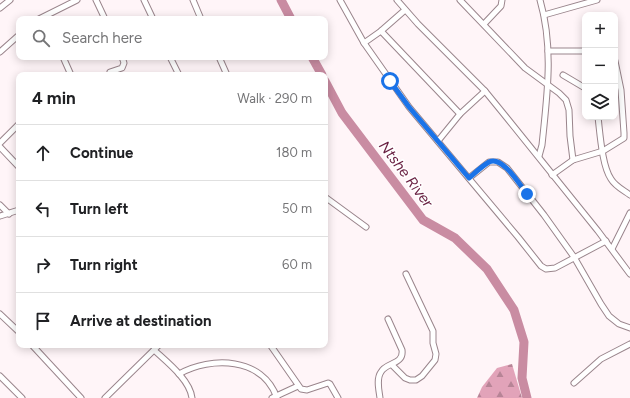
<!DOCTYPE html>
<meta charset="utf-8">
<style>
:root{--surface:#fff;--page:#f2f2f2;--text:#202124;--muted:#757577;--line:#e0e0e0}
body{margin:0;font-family:Figtree,sans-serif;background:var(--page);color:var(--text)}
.controls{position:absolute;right:12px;top:12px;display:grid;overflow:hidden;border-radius:8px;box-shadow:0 2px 10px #0003}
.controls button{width:36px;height:36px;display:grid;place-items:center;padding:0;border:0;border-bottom:1px solid var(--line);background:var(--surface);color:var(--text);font:20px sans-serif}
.stop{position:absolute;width:12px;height:12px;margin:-9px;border:3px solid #1a73e8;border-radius:50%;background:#fff}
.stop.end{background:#1a73e8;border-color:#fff;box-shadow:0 1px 4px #0008}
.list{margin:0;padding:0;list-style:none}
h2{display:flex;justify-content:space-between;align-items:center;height:52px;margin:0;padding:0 16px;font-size:17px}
h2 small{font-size:13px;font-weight:400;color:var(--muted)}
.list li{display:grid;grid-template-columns:26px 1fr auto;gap:12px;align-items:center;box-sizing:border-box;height:56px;padding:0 16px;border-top:1px solid var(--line)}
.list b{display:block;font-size:15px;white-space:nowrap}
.list em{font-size:13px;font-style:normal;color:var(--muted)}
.icon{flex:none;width:22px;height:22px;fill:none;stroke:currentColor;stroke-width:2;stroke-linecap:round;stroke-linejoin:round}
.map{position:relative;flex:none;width:630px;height:398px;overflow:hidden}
.search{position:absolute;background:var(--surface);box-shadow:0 2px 10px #0003;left:16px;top:16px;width:312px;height:44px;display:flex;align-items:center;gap:10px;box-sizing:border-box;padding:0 14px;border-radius:8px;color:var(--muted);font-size:15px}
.panel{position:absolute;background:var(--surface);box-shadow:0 2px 10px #0003;left:16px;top:72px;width:312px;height:276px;border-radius:8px}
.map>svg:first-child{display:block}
</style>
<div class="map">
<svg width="630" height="398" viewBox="0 0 630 398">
<defs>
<pattern id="forest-firs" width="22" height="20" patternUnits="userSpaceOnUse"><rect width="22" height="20" fill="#e2a3b9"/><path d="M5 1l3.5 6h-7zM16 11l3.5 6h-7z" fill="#b78496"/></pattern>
</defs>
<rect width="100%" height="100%" fill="#fff5f8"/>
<polygon fill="url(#forest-firs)" points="512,364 522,398 477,398 482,387 497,368"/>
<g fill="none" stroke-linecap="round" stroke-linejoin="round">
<g stroke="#c98ca2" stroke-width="9">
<polyline points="281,0 291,19"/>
<polyline points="312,57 322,75"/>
<polyline points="325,81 342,113 423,220 455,238 487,269 514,310 524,342 522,378 527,398"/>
</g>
<g stroke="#9a858c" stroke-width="7">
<g id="street">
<polyline points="96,0 105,19"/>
<polyline points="144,0 153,19"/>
<polyline points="193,0 201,19"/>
<polyline points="340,0 364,43 409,107 518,237 541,266 546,269 555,268 606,241"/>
<polyline points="397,0 418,24 485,91 507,118 598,231 630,274"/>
<polyline points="460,0 525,68 559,93 566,100 569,110 570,136 573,160"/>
<polyline points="0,8 10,0"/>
<polyline points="544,15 597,0"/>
<polyline points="39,19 77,0"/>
<polyline points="484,24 501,6 502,0"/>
<polyline points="381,31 460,114"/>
<polyline points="364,43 381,31 405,10"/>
<polyline points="548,51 585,51"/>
<polyline points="0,52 19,35"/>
<polyline points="63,57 71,75"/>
<polyline points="170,57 179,75"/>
<polyline points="219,57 227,75"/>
<polyline points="110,72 122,68 124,63 122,57"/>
<polyline points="563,75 585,88"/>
<path d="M598,117C600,133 602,166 611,179C615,186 623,190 630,195"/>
<polyline points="438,141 460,114 485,91"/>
<polyline points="0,143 19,124"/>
<polyline points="0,147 19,167"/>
<path d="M539,156L542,145C547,96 554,48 540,0"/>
<polyline points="552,175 573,160 603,151 624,138 624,133 621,90 615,61"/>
<polyline points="469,178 489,162 498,162 507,168 544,215 574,257 601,304 609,316 619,324 630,328"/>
<polyline points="325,197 366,227"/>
<polyline points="0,205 9,214"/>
<polyline points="0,216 19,210"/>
<polyline points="612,249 630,213"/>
<polyline points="0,314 19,332"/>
<polyline points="32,345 81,398"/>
<polyline points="271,346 301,389 307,390 328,383 330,384 338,398"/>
<path d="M154,350C167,362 190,380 192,398"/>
<polyline points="392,365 405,378 410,380 416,380 422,376 435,360 436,354 433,343 433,331 406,274"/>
<path d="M179,374C211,356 263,357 277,398"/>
<polyline points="0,376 22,398"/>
<polyline points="574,383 601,359 630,344"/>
<polyline points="105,398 159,345"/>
<polyline points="272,398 298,386"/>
<path d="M380,398C379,390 376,379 381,372C386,362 404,365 402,350L388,319"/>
</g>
</g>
<use href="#street" stroke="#fff" stroke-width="5"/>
</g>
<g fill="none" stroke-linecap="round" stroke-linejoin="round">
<path stroke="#1a73e8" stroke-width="5" d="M390,81L409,107L469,178C475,173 482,166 489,162C502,155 520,185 527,194"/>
</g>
<g text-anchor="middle" stroke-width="3" stroke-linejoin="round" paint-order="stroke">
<g font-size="15" font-style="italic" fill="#681e40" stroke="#fff">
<text transform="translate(406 174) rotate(53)" y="5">Ntshe River</text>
</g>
</g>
</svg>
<div class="controls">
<button>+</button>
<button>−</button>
<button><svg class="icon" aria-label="layers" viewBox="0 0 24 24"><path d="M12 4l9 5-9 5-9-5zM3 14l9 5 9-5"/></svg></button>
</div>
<div class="stop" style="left:390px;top:81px"></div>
<div class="stop end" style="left:527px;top:194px"></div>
<div class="search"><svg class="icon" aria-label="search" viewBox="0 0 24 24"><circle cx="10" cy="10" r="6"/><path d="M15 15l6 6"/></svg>Search here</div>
<section class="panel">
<h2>4 min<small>Walk · 290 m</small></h2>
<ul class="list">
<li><svg class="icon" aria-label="ahead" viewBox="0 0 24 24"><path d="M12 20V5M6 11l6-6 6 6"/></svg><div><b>Continue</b></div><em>180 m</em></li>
<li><svg class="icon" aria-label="left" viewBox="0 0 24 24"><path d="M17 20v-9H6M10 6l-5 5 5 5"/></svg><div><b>Turn left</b></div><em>50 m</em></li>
<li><svg class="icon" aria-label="right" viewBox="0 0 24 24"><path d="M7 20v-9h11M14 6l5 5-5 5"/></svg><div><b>Turn right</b></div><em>60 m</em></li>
<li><svg class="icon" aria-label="arrive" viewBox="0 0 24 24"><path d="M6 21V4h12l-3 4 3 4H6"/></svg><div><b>Arrive at destination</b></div></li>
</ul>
</section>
</div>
